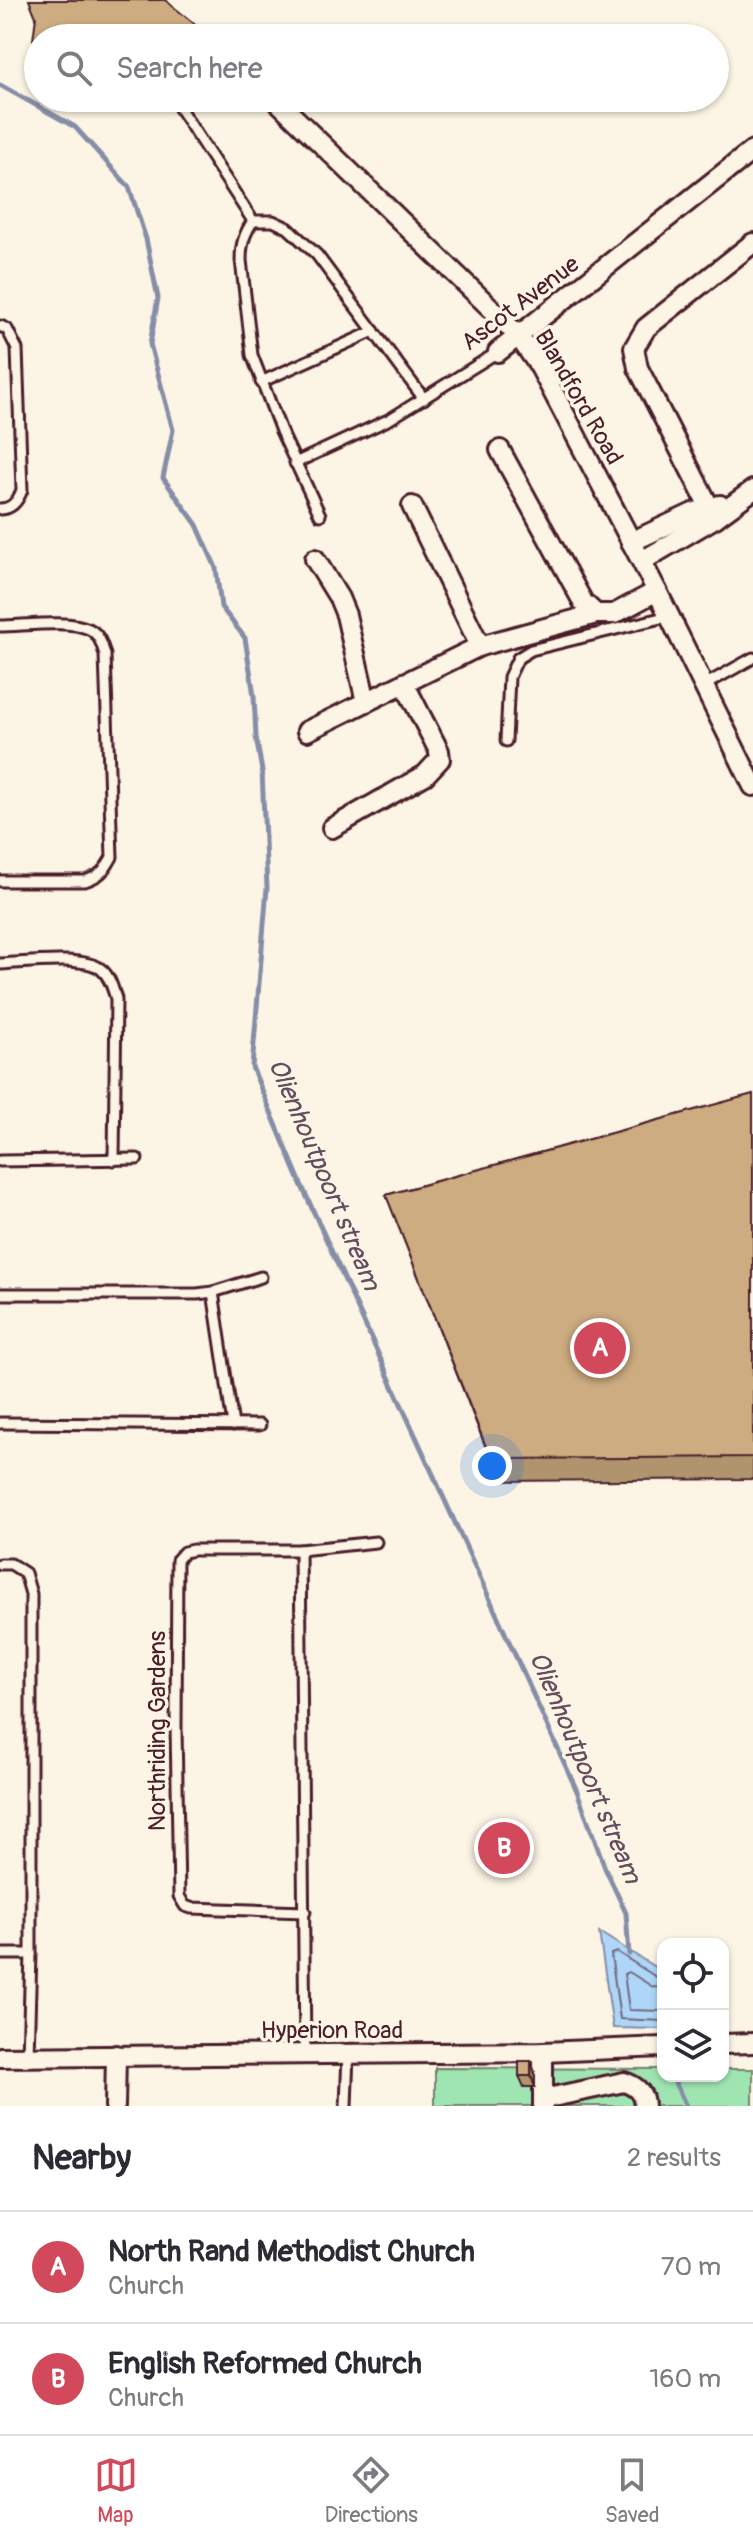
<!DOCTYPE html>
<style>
:root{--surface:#fff;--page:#f2f2f3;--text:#2b2b33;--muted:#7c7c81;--line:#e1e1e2;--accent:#d1495b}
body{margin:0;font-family:Pangolin,sans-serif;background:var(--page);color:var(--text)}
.controls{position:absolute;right:24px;bottom:24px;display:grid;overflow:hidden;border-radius:16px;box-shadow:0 2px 6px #0004}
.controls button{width:72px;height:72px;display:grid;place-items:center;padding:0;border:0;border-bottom:2px solid var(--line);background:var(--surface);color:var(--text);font:40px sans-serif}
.you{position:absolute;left:492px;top:1466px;width:28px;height:28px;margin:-20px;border:6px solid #fff;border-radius:50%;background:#1a73e8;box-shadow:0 0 0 12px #1a73e833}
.badge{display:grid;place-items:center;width:52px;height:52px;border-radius:50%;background:var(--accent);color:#fff;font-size:26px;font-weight:700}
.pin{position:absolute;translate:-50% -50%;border:4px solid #fff;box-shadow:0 2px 8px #0006}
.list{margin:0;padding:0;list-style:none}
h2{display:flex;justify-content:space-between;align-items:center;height:104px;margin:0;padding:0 32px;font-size:34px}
h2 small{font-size:26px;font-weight:400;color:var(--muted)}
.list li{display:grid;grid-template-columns:52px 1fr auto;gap:24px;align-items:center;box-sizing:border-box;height:112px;padding:0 32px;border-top:2px solid var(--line)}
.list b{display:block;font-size:30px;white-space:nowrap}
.list p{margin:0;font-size:26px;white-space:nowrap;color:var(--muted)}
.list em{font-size:26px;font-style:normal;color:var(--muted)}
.icon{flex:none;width:44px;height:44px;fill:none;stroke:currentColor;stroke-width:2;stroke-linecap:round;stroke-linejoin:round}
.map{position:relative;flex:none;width:753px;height:2106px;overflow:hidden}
.search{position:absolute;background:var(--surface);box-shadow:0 2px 6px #0004;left:24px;right:24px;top:24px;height:88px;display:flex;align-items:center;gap:20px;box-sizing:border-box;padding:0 28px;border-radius:44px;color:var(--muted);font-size:30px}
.sheet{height:328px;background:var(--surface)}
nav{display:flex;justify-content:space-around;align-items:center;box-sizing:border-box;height:112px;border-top:2px solid var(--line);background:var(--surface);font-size:22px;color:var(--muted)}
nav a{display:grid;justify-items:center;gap:4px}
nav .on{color:var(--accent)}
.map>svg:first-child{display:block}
</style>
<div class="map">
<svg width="753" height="2106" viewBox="0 0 753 2106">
<rect width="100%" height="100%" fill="#fcf5e5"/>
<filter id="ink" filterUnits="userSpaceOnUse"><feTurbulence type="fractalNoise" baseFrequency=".0125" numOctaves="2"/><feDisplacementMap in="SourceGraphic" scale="16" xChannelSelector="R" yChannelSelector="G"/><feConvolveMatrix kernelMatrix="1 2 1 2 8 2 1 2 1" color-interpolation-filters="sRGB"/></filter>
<g filter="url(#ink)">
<polygon fill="#9fe5b2" stroke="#74826e" stroke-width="2" points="435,2068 663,2069 663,2076 723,2076 723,2069 753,2069 753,2106 435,2106"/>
<polygon fill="#aed6f8" stroke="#868da6" stroke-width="2" points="599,1932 661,1971 663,1975 663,2029 613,2028"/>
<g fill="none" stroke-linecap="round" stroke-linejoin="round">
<g stroke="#72687d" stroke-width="2">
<polyline points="663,1978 656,1977 617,1952 611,1954 620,2019 663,2021"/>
<polyline points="663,1988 653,1987 629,1972 624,1974 629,2010 663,2011"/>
</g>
<g stroke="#868da6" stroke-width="5">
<polyline points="0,85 75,127 129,187 146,239 158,298 150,344 173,430 163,478 197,525 216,568 221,607 245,638 254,696 256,737 262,771 267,888 252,1067 301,1184 577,1791 605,1868 626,1913 629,1954"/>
<polyline points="673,2078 686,2106"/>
</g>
<g stroke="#4a1f2b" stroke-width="15">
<g id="lane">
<polyline points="175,101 253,221"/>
<path d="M0,326L7,329L17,349L22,490C18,501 12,509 0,509"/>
<polyline points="261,382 374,331"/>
<polyline points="295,463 390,419 498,352"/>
<path d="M320,515L281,431L252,355L241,260C241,245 244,234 253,221H273L288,228L317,255L424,399"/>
<path d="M0,626C23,626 69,619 89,629C99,634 102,644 105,655L112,857C105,870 100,876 85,881H0"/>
<polyline points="703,686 753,658"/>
<polyline points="506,741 509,677 518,658 531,650 669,616"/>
<path d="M0,964C23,963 86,955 102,970C110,977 113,989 116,999L114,1160"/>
<polyline points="0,1161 137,1159"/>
<polyline points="213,1292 233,1425"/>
<polyline points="0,1294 197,1294 213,1292 261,1277"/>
<polyline points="0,1423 260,1425"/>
<polyline points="300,1550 305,2053"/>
<polyline points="0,1564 11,1564 25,1573 31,1594 31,1954 28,2056"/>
<polyline points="305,1912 191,1908 185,1906 179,1896 176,1728 177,1560 184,1552 193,1550 300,1550 376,1542"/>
<polyline points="0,1954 31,1954"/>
<polyline points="346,2106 348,2054"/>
</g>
</g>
<g stroke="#4a1f2b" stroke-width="24">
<g id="street">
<polyline points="274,98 500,317 519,337 540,367 657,591 753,786"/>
<polyline points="498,352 753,150"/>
<polyline points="500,450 583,602 596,614 614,614 657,591"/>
<polyline points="412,506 480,646 596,614"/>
<polyline points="715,518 638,368 634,348 646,328 753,243"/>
<polyline points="631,542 693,513 720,505"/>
<polyline points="315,559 339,598 346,615 366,702"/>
<polyline points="642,561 715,518 753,490"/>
<polyline points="307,731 480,646"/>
<polyline points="332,828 425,775 440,759 439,751 404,683"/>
<polyline points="723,2044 753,2043"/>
<polyline points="543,2052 543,2106"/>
<polyline points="0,2057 543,2052 663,2047"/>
<path d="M543,2099L624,2082C636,2086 644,2093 644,2106"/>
<polyline points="115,2106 116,2055"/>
</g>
</g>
<use href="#lane" stroke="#fcf5e5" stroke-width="9"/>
<use href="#street" stroke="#fcf5e5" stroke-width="18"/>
</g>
<g fill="#af946e" stroke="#4a1f2b" stroke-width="2">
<polygon points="97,98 130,98 117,111"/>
<polygon points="753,1094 753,1479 499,1481 386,1195"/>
<polygon points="531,2061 535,2073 535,2087 524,2087 519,2076"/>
</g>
<g fill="#8f785a" stroke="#4a1f2b" stroke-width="2">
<polygon points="112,98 130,98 117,111"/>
<polygon points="531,2061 535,2073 535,2087 531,2076"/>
</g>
<g fill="#ccac80" stroke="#4a1f2b" stroke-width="2">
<polygon points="29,0 165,0 212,38 38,38 38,43 33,40 36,17"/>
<polygon points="753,1094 753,1457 491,1459 386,1195"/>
<rect x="519" y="2061" width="12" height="15"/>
</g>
</g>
<g text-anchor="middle" stroke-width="7" stroke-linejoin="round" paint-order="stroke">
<g font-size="24" fill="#4a1f2b" stroke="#fcf5e5">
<text transform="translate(520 303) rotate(-37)" y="8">Ascot Avenue</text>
<text transform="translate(579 397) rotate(60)" y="8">Blandford Road</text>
<text transform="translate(157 1731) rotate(-90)" y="8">Northriding Gardens</text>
<text x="332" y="2038">Hyperion Road</text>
</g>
<g font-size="26" font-style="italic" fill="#634d5e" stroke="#fcf5e5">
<text transform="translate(325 1174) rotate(67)" y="9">Olienhoutpoort stream</text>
<text transform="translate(586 1767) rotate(67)" y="9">Olienhoutpoort stream</text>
</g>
</g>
</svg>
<div class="controls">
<button><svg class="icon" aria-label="locate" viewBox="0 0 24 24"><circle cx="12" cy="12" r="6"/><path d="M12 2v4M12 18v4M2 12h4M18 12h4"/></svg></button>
<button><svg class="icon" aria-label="layers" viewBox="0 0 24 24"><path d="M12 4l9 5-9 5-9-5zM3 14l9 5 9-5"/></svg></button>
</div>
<div class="you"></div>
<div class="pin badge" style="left:600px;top:1348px">A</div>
<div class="pin badge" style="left:504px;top:1848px">B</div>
<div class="search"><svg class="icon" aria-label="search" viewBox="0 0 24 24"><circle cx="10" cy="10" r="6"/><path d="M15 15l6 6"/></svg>Search here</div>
</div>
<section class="sheet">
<h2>Nearby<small>2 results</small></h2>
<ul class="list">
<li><span class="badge">A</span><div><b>North Rand Methodist Church</b><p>Church</p></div><em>70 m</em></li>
<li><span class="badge">B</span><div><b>English Reformed Church</b><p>Church</p></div><em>160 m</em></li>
</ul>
</section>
<nav>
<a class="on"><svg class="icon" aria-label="map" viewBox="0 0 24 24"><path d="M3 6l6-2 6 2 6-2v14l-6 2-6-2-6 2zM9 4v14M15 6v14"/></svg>Map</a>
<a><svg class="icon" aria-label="directions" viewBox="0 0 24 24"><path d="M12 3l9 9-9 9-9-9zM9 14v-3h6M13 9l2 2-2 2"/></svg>Directions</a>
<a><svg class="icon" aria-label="saved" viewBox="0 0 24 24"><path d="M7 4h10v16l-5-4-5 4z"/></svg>Saved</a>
</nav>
